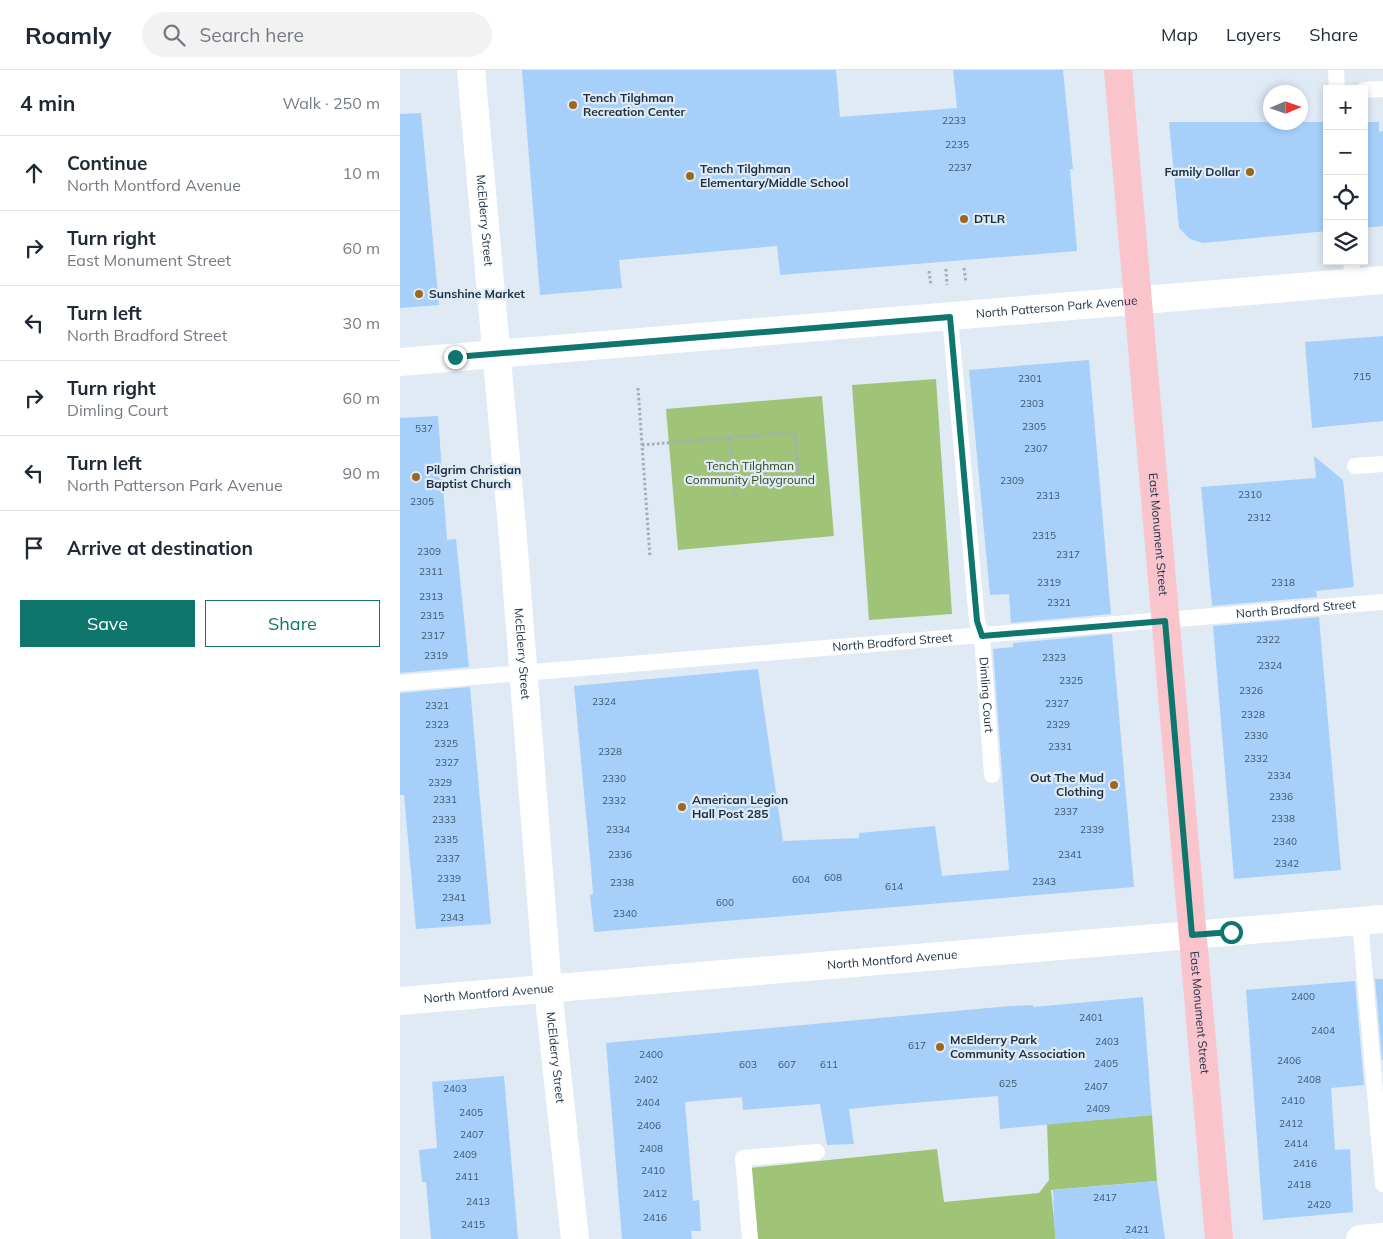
<!DOCTYPE html>
<meta charset="utf-8">
<style>
:root{--surface:#fff;--page:#f2f2f3;--text:#1f2937;--muted:#747a83;--line:#e0e1e3;--accent:#0f766e}
body{margin:0;font-family:Mulish,sans-serif;background:var(--page);color:var(--text)}
.controls{position:absolute;right:15px;top:15px;display:grid;overflow:hidden;border-radius:0px;box-shadow:0 2px 8px #0003}
.controls button{width:45px;height:45px;display:grid;place-items:center;padding:0;border:0;border-bottom:1px solid var(--line);background:var(--surface);color:var(--text);font:25px sans-serif}
.compass{position:absolute;left:863px;top:15px;width:45px;height:45px;border-radius:50%;background:var(--surface);box-shadow:0 2px 8px #0003;rotate:88deg}
.stop{position:absolute;width:15px;height:15px;margin:-11px;border:4px solid #0f766e;border-radius:50%;background:#fff}
.stop.end{background:#0f766e;border-color:#fff;box-shadow:0 1px 5px #0008}
.list{margin:0;padding:0;list-style:none}
h2{display:flex;justify-content:space-between;align-items:center;height:65px;margin:0;padding:0 20px;font-size:21px}
h2 small{font-size:16px;font-weight:400;color:var(--muted)}
.list li{display:grid;grid-template-columns:32px 1fr auto;gap:15px;align-items:center;box-sizing:border-box;height:75px;padding:0 20px;border-top:1px solid var(--line)}
.list b{display:block;font-size:19px;white-space:nowrap}
.list p{margin:0;font-size:16px;white-space:nowrap;color:var(--muted)}
.list em{font-size:16px;font-style:normal;color:var(--muted)}
.actions{display:flex;gap:10px;padding:15px 20px}
.actions a{flex:1;padding:11px 0;border:1px solid var(--accent);border-radius:0px;text-align:center;font-size:18px;color:var(--accent)}
.actions .main{background:var(--accent);color:#fff}
.icon{flex:none;width:28px;height:28px;fill:none;stroke:currentColor;stroke-width:2;stroke-linecap:round;stroke-linejoin:round}
.map{position:relative;flex:none;width:983px;height:1169px;overflow:hidden}
header{display:flex;align-items:center;gap:30px;box-sizing:border-box;height:70px;padding:0 25px;background:var(--surface);border-bottom:1px solid var(--line)}
header strong{font-size:24px}
nav{display:flex;gap:28px;margin-inline-start:auto;font-size:18px}
.search{width:350px;height:45px;background:var(--page);display:flex;align-items:center;gap:12px;box-sizing:border-box;padding:0 18px;border-radius:28px;color:var(--muted);font-size:19px}
main{display:flex}
aside{flex:1;background:var(--surface)}
.map>svg:first-child{display:block}
</style>
<header>
<strong>Roamly</strong>
<div class="search"><svg class="icon" aria-label="search" viewBox="0 0 24 24"><circle cx="10" cy="10" r="6"/><path d="M15 15l6 6"/></svg>Search here</div>
<nav><a>Map</a><a>Layers</a><a>Share</a></nav>
</header>
<main>
<aside>
<h2>4 min<small>Walk · 250 m</small></h2>
<ul class="list">
<li><svg class="icon" aria-label="ahead" viewBox="0 0 24 24"><path d="M12 20V5M6 11l6-6 6 6"/></svg><div><b>Continue</b><p>North Montford Avenue</p></div><em>10 m</em></li>
<li><svg class="icon" aria-label="right" viewBox="0 0 24 24"><path d="M7 20v-9h11M14 6l5 5-5 5"/></svg><div><b>Turn right</b><p>East Monument Street</p></div><em>60 m</em></li>
<li><svg class="icon" aria-label="left" viewBox="0 0 24 24"><path d="M17 20v-9H6M10 6l-5 5 5 5"/></svg><div><b>Turn left</b><p>North Bradford Street</p></div><em>30 m</em></li>
<li><svg class="icon" aria-label="right" viewBox="0 0 24 24"><path d="M7 20v-9h11M14 6l5 5-5 5"/></svg><div><b>Turn right</b><p>Dimling Court</p></div><em>60 m</em></li>
<li><svg class="icon" aria-label="left" viewBox="0 0 24 24"><path d="M17 20v-9H6M10 6l-5 5 5 5"/></svg><div><b>Turn left</b><p>North Patterson Park Avenue</p></div><em>90 m</em></li>
<li><svg class="icon" aria-label="arrive" viewBox="0 0 24 24"><path d="M6 21V4h12l-3 4 3 4H6"/></svg><div><b>Arrive at destination</b></div></li>
</ul>
<div class="actions"><a class="main">Save</a><a>Share</a></div>
</aside>
<div class="map">
<svg width="983" height="1169" viewBox="0 0 983 1169">
<rect width="100%" height="100%" fill="#dfeaf5"/>
<g fill="#9fc477">
<polygon points="536,309 552,544 469,550 452,315"/>
<polygon points="422,326 434,466 278,480 266,339"/>
<polygon points="752,1045 757,1111 651,1120 656,1169 358,1169 350,1098 537,1079 544,1132 639,1123 649,1110 647,1054"/>
</g>
<g fill="#a6d0fa">
<polygon points="122,0 436,0 440,47 557,38 553,0 663,0 673,99 670,99 677,181 380,205 377,176 219,190 222,218 140,225"/>
<polygon points="21,43 39,235 0,238 0,44"/>
<polygon points="769,52 927,52 927,161 803,173 790,169 779,158"/>
<polygon points="964,52 979,52 979,62 983,61 983,156 964,158"/>
<polygon points="983,266 983,351 912,358 905,272"/>
<polygon points="689,290 711,544 611,553 609,524 590,525 569,300"/>
<polygon points="38,346 47,470 56,469 69,597 0,603 0,348"/>
<polygon points="914,386 943,410 954,517 916,521 917,527 812,536 801,417 916,408"/>
<polygon points="919,547 941,800 834,809 813,556"/>
<polygon points="712,564 734,817 194,862 190,825 193,824 191,798 174,616 358,599 383,771 459,768 459,763 535,756 542,806 609,800 593,579 613,577 613,573"/>
<polygon points="70,617 91,854 16,859 4,725 0,725 0,623"/>
<polygon points="975,909 983,909 983,990 982,990"/>
<polygon points="955,911 964,1015 931,1018 935,1080 950,1079 953,1142 863,1150 846,920"/>
<polygon points="743,927 752,1045 600,1059 598,1026 488,1035 449,1039 454,1074 427,1075 420,1034 343,1040 342,1027 285,1032 293,1131 299,1130 301,1161 291,1161 292,1169 222,1169 206,973 610,936 633,935 633,937"/>
<polygon points="104,1006 118,1169 31,1169 26,1112 22,1112 19,1080 37,1078 32,1012"/>
<polygon points="757,1111 765,1169 655,1169 653,1120"/>
</g>
<g fill="none" stroke-linecap="round" stroke-linejoin="round">
<g stroke="#9fadbc" stroke-width="3" stroke-dasharray="2.5 2.5" stroke-linecap="butt">
<polyline points="564,198 566,213"/>
<polyline points="546,199 547,215"/>
<polyline points="529,201 531,216"/>
<polyline points="238,318 250,487"/>
<polyline points="330,368 335,426"/>
<polyline points="242,375 395,362 399,409"/>
</g>
<g stroke="#fff" stroke-width="16">
<polyline points="936,0 937,19"/>
<polyline points="964,20 983,19"/>
<polyline points="951,191 953,212"/>
<path id="s1" d="M550,247L577,551L582,566L592,705"/>
<polyline points="955,396 983,394"/>
<path id="s2" d="M0,613L983,532"/>
<polyline points="960,851 983,1114"/>
<polyline points="350,1169 343,1088 417,1082"/>
</g>
<g stroke="#fff" stroke-width="28">
<path id="s3" d="M71,0L113,468L148,919L175,1169"/>
<path id="s4" d="M0,931L983,849"/>
<polyline points="960,1169 983,1167"/>
</g>
<path stroke="#fff" stroke-width="28" id="s5" d="M0,292L983,210"/>
<path stroke="#f9c4cc" stroke-width="28" id="s6" d="M718,0L819,1169"/>
</g>
<g fill="none" stroke-linecap="round" stroke-linejoin="round">
<polyline stroke="#0f766e" stroke-width="6" points="55,287 550,247 577,551 582,566 765,551 792,865 831,862"/>
</g>
<g fill="#9c671f" stroke="#dfeaf5" stroke-width="2">
<circle cx="173" cy="35" r="5"/>
<circle cx="850" cy="102" r="5"/>
<circle cx="290" cy="106" r="5"/>
<circle cx="564" cy="149" r="5"/>
<circle cx="19" cy="224" r="5"/>
<circle cx="16" cy="407" r="5"/>
<circle cx="714" cy="715" r="5"/>
<circle cx="282" cy="737" r="5"/>
<circle cx="540" cy="977" r="5"/>
</g>
<g text-anchor="middle" stroke-width="4.5" stroke-linejoin="round" paint-order="stroke">
<g font-size="10" fill="#3e5872">
<text x="554" y="54">2233</text>
<text x="557" y="78">2235</text>
<text x="560" y="101">2237</text>
<text x="962" y="310">715</text>
<text x="630" y="312">2301</text>
<text x="632" y="337">2303</text>
<text x="634" y="360">2305</text>
<text x="24" y="362">537</text>
<text x="636" y="382">2307</text>
<text x="612" y="414">2309</text>
<text x="850" y="428">2310</text>
<text x="648" y="429">2313</text>
<text x="22" y="435">2305</text>
<text x="859" y="451">2312</text>
<text x="644" y="469">2315</text>
<text x="29" y="485">2309</text>
<text x="668" y="488">2317</text>
<text x="31" y="505">2311</text>
<text x="649" y="516">2319</text>
<text x="883" y="516">2318</text>
<text x="31" y="530">2313</text>
<text x="659" y="536">2321</text>
<text x="32" y="549">2315</text>
<text x="33" y="569">2317</text>
<text x="868" y="573">2322</text>
<text x="36" y="589">2319</text>
<text x="654" y="591">2323</text>
<text x="870" y="599">2324</text>
<text x="671" y="614">2325</text>
<text x="851" y="624">2326</text>
<text x="204" y="635">2324</text>
<text x="657" y="637">2327</text>
<text x="37" y="639">2321</text>
<text x="853" y="648">2328</text>
<text x="37" y="658">2323</text>
<text x="658" y="658">2329</text>
<text x="856" y="669">2330</text>
<text x="46" y="677">2325</text>
<text x="660" y="680">2331</text>
<text x="210" y="685">2328</text>
<text x="856" y="692">2332</text>
<text x="47" y="696">2327</text>
<text x="879" y="709">2334</text>
<text x="214" y="712">2330</text>
<text x="40" y="716">2329</text>
<text x="881" y="730">2336</text>
<text x="45" y="733">2331</text>
<text x="214" y="734">2332</text>
<text x="666" y="745">2337</text>
<text x="883" y="752">2338</text>
<text x="44" y="753">2333</text>
<text x="218" y="763">2334</text>
<text x="692" y="763">2339</text>
<text x="46" y="773">2335</text>
<text x="885" y="775">2340</text>
<text x="220" y="788">2336</text>
<text x="670" y="788">2341</text>
<text x="48" y="792">2337</text>
<text x="887" y="797">2342</text>
<text x="433" y="811">608</text>
<text x="49" y="812">2339</text>
<text x="401" y="813">604</text>
<text x="644" y="815">2343</text>
<text x="222" y="816">2338</text>
<text x="494" y="820">614</text>
<text x="54" y="831">2341</text>
<text x="325" y="836">600</text>
<text x="225" y="847">2340</text>
<text x="52" y="851">2343</text>
<text x="903" y="930">2400</text>
<text x="691" y="951">2401</text>
<text x="923" y="964">2404</text>
<text x="707" y="975">2403</text>
<text x="517" y="979">617</text>
<text x="251" y="988">2400</text>
<text x="889" y="994">2406</text>
<text x="706" y="997">2405</text>
<text x="348" y="998">603</text>
<text x="387" y="998">607</text>
<text x="429" y="998">611</text>
<text x="246" y="1013">2402</text>
<text x="909" y="1013">2408</text>
<text x="608" y="1017">625</text>
<text x="696" y="1020">2407</text>
<text x="55" y="1022">2403</text>
<text x="893" y="1034">2410</text>
<text x="248" y="1036">2404</text>
<text x="698" y="1042">2409</text>
<text x="71" y="1046">2405</text>
<text x="891" y="1057">2412</text>
<text x="249" y="1059">2406</text>
<text x="72" y="1068">2407</text>
<text x="896" y="1077">2414</text>
<text x="251" y="1082">2408</text>
<text x="65" y="1088">2409</text>
<text x="905" y="1097">2416</text>
<text x="253" y="1104">2410</text>
<text x="67" y="1110">2411</text>
<text x="899" y="1118">2418</text>
<text x="255" y="1127">2412</text>
<text x="705" y="1131">2417</text>
<text x="78" y="1135">2413</text>
<text x="919" y="1138">2420</text>
<text x="255" y="1151">2416</text>
<text x="73" y="1158">2415</text>
<text x="737" y="1163">2421</text>
</g>
<g font-size="12" font-weight="bold" fill="#1b3045" stroke="#dfeaf5" text-anchor="start">
<text x="183" y="32">Tench Tilghman<tspan x="183" dy="14">Recreation Center</tspan></text>
<text x="300" y="103">Tench Tilghman<tspan x="300" dy="14">Elementary/Middle School</tspan></text>
<text x="840" y="106" text-anchor="end">Family Dollar</text>
<text x="574" y="153">DTLR</text>
<text x="29" y="228">Sunshine Market</text>
<text x="26" y="404">Pilgrim Christian<tspan x="26" dy="14">Baptist Church</tspan></text>
<text x="704" y="712" text-anchor="end">Out The Mud<tspan x="704" dy="14">Clothing</tspan></text>
<text x="292" y="734">American Legion<tspan x="292" dy="14">Hall Post 285</tspan></text>
<text x="550" y="974">McElderry Park<tspan x="550" dy="14">Community Association</tspan></text>
</g>
<g font-size="12" fill="#1b3045" stroke="#dfeaf5">
<text dy="4" stroke="none"><textPath href="#s3" startOffset="151">McElderry Street</textPath></text>
<text dy="4" stroke="none"><textPath href="#s5" startOffset="659">North Patterson Park Avenue</textPath></text>
<text dy="4" stroke="none"><textPath href="#s6" startOffset="466">East Monument Street</textPath></text>
<text dy="4" stroke="none"><textPath href="#s2" startOffset="899">North Bradford Street</textPath></text>
<text dy="4" stroke="none"><textPath href="#s2" startOffset="494">North Bradford Street</textPath></text>
<text dy="4" stroke="none"><textPath href="#s3" startOffset="586">McElderry Street</textPath></text>
<text dy="4" stroke="none"><textPath href="#s1" startOffset="380">Dimling Court</textPath></text>
<text dy="4" stroke="none"><textPath href="#s4" startOffset="494">North Montford Avenue</textPath></text>
<text dy="4" stroke="none"><textPath href="#s4" startOffset="89">North Montford Avenue</textPath></text>
<text dy="4" stroke="none"><textPath href="#s6" startOffset="946">East Monument Street</textPath></text>
<text dy="4" stroke="none"><textPath href="#s3" startOffset="991">McElderry Street</textPath></text>
</g>
<g font-size="12" fill="#33471b" stroke="#dfeaf5">
<text x="350" y="400">Tench Tilghman<tspan x="350" dy="14">Community Playground</tspan></text>
</g>
</g>
</svg>
<div class="controls">
<button>+</button>
<button>−</button>
<button><svg class="icon" aria-label="locate" viewBox="0 0 24 24"><circle cx="12" cy="12" r="6"/><path d="M12 2v4M12 18v4M2 12h4M18 12h4"/></svg></button>
<button><svg class="icon" aria-label="layers" viewBox="0 0 24 24"><path d="M12 4l9 5-9 5-9-5zM3 14l9 5 9-5"/></svg></button>
</div>
<svg class="compass" viewBox="-18 -18 36 36"><path d="M0-13l5 13h-10z" fill="#e53935"/><path d="M0 13l5-13h-10z" fill="#747a83"/></svg>
<div class="stop" style="left:831px;top:862px"></div>
<div class="stop end" style="left:55px;top:287px"></div>
</div>
</main>
